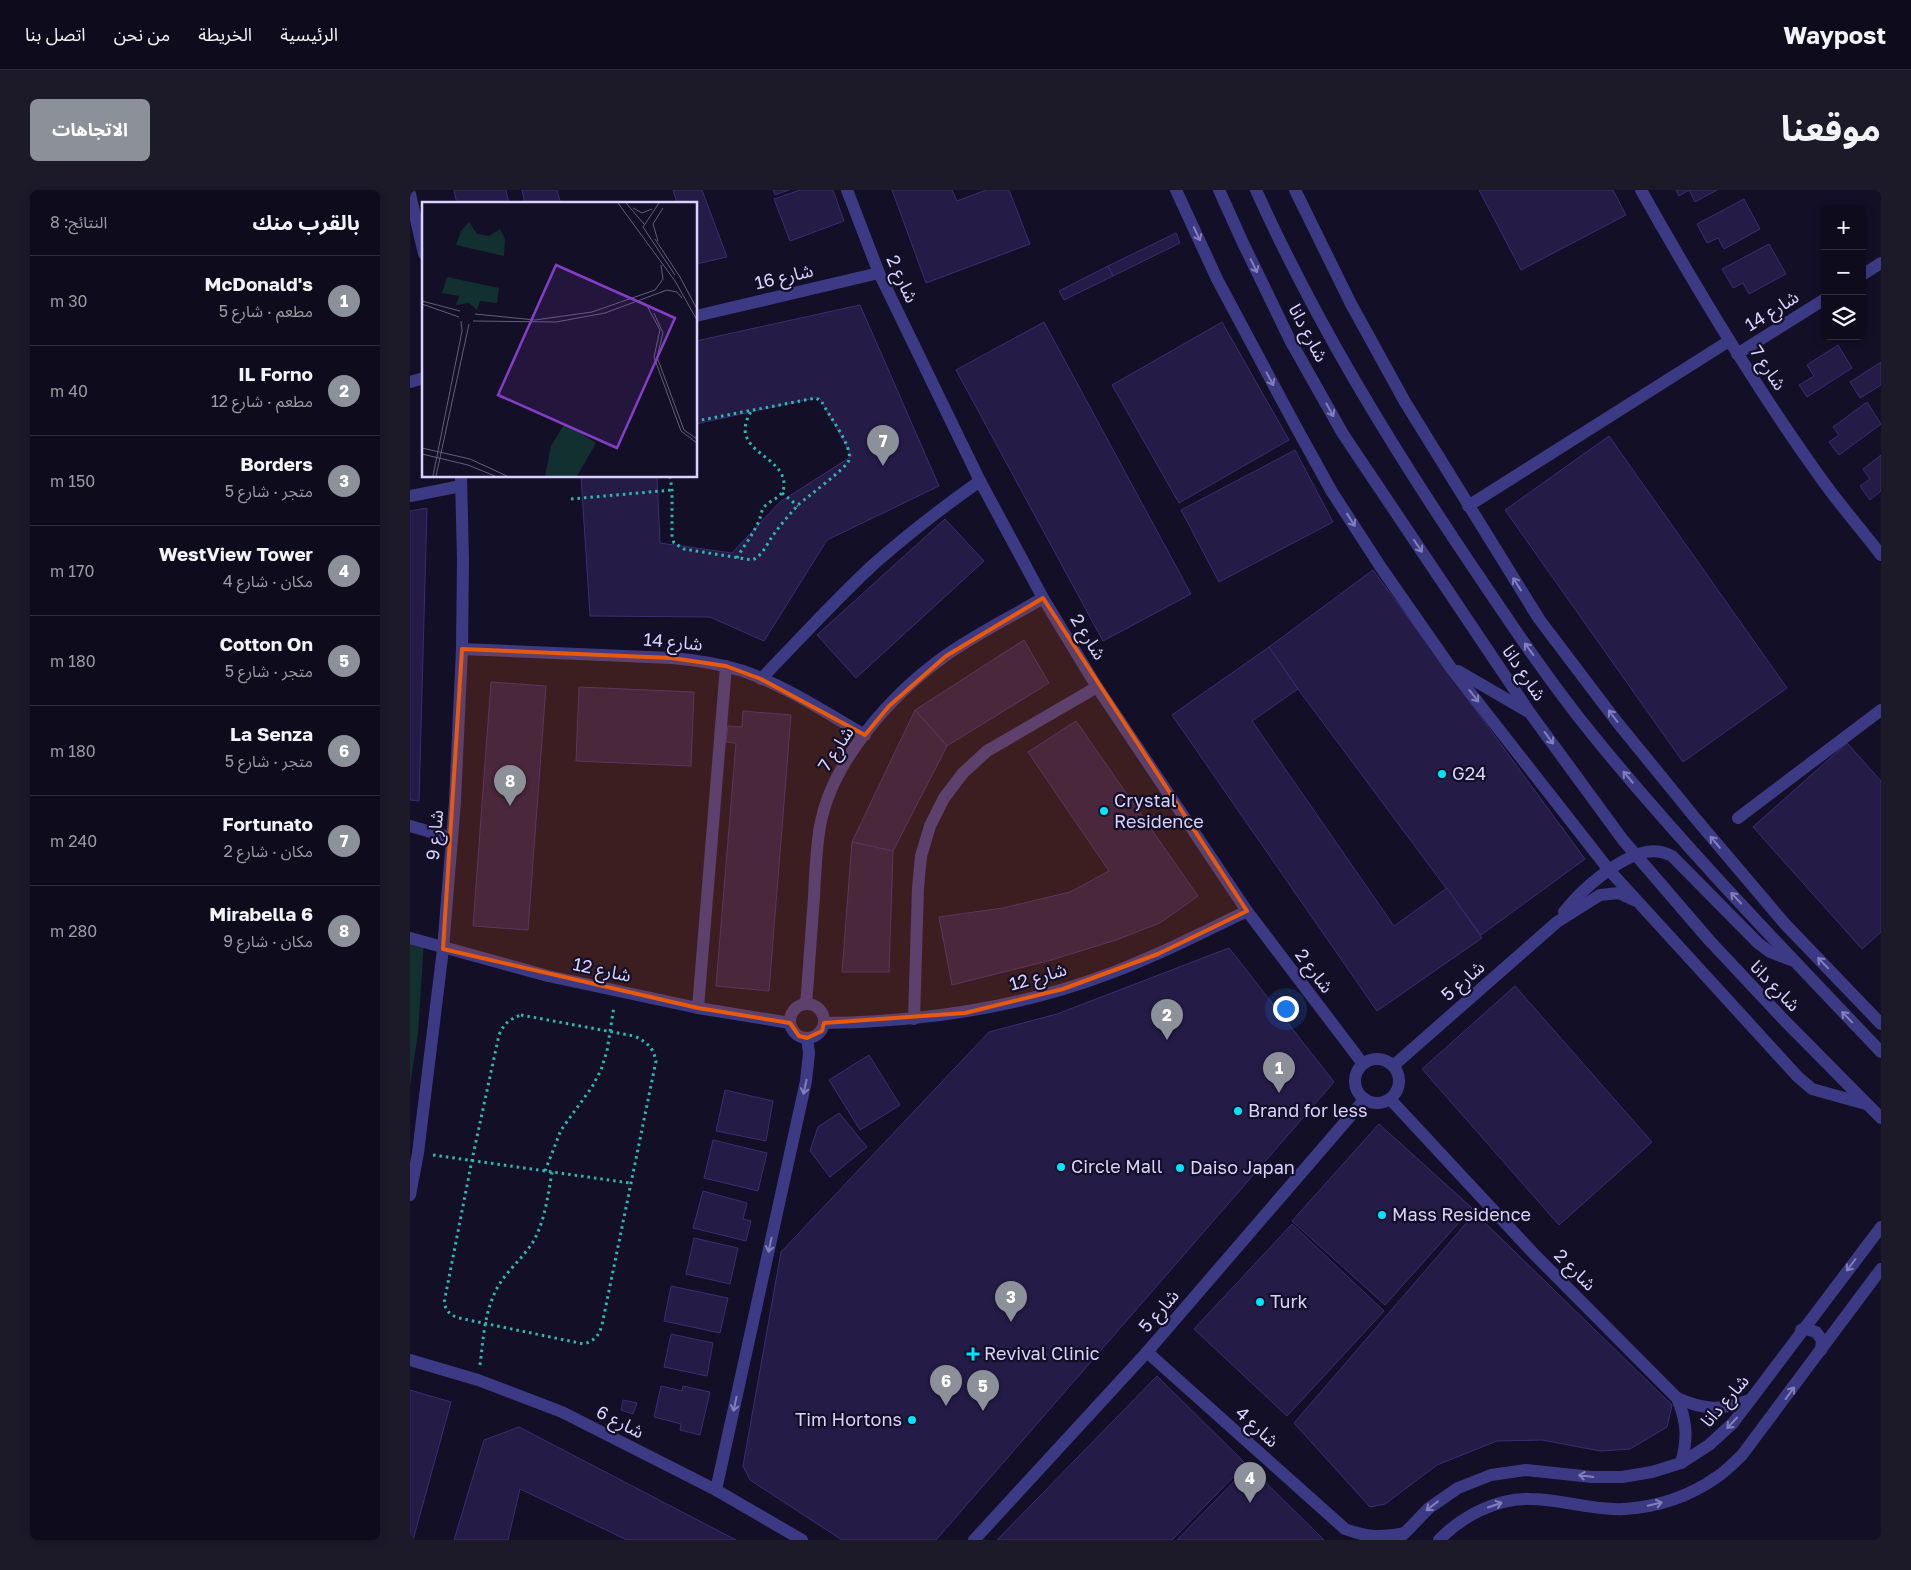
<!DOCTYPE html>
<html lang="ar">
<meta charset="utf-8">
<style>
:root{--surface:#0e0b1c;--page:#1c1929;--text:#f1f3f6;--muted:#9b9ba3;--line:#2e2b3b;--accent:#8c9099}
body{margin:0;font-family:"Golos Text","Noto Sans Arabic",sans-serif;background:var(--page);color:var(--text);direction:rtl}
.controls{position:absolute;right:15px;top:15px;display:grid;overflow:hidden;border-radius:8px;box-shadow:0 2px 8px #0003}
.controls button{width:45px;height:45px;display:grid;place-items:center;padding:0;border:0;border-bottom:1px solid var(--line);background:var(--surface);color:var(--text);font:25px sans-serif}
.you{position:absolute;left:875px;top:818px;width:18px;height:18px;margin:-12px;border:4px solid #fff;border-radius:50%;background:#1a73e8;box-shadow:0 0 0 8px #1a73e833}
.badge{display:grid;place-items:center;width:32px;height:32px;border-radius:50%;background:var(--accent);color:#fff;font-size:16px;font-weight:700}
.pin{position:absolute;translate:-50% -41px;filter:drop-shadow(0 1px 2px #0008)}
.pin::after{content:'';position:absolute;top:26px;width:18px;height:15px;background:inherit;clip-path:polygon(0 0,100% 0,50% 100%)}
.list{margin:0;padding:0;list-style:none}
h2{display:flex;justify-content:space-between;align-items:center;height:65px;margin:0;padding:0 20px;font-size:21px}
h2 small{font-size:16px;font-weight:400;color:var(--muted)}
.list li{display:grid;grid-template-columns:32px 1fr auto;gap:15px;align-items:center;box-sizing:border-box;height:90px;padding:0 20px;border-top:1px solid var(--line)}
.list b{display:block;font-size:19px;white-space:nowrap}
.list p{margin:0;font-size:16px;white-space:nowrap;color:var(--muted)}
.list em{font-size:16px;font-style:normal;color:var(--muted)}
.icon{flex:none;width:28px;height:28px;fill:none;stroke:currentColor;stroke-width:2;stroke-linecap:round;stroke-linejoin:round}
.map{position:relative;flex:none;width:1471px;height:1350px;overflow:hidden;direction:ltr;border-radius:8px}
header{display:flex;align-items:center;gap:30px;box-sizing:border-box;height:70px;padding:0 25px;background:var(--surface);border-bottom:1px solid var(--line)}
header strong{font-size:24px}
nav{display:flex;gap:28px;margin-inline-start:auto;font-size:18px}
.intro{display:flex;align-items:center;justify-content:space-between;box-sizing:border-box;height:120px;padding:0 30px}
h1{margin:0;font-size:35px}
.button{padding:12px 22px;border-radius:8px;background:var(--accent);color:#fff;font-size:18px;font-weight:700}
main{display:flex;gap:30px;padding:0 30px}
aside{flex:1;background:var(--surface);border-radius:8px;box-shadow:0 2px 8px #0003}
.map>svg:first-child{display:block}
</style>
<header>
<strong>Waypost</strong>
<nav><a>الرئيسية</a><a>الخريطة</a><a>من نحن</a><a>اتصل بنا</a></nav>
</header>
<div class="intro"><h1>موقعنا</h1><a class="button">الاتجاهات</a></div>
<main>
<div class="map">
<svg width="1471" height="1350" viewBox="0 0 1471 1350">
<rect width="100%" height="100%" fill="#130f26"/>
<polygon fill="#12302f" points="0,749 14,751 8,843 0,896"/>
<g fill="#241b47" stroke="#3b2d73">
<polygon points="44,0 96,0 99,14 47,14"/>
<polygon points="112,0 147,0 151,14 115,14"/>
<polygon points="263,0 292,0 317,67 286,74 286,14 263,14 267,13"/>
<polygon points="363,0 379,0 365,5"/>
<polygon points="390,0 423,0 434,31 380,51 364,9"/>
<polygon points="482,0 542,0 547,11 576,0 599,0 620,54 516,93"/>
<polygon points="1069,0 1203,0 1216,25 1111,80"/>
<polygon points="1266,0 1307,0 1285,12 1279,0 1269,6"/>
<polygon points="1334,9 1350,39 1314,59 1308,48 1297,53 1287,34"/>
<polygon points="766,43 770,53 703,86 698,76"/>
<polygon points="1359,54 1376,84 1339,104 1333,93 1323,98 1312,79"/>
<polygon points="698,76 703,86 654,110 649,101"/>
<polygon points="450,115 529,296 417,350 354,451 300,427 180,426 171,286 247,286 250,353 322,363 370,312 442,266 409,207 286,234 286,151"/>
<polygon points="634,132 781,404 693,451 546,180"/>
<polygon points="812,132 879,250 769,313 702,195"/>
<polygon points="1428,155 1442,178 1397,207 1389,195 1404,186 1397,175"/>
<polygon points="1471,172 1471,195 1450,208 1440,192"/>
<polygon points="1457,212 1471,234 1429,265 1419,252 1429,245 1423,237"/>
<polygon points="1199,246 1377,498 1273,572 1095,320"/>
<polygon points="885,260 923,332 809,392 771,320"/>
<polygon points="1471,265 1471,301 1460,310 1450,296 1460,289 1453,279"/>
<polygon points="17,318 9,611 0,610 0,321"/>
<polygon points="535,329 574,371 446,488 407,445"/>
<polygon points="963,380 1175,669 1071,745 888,499 859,457"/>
<polygon points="614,450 639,493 537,556 505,520"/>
<polygon points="859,457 888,499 842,531 984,736 1037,698 1072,748 967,821 762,525"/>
<polygon points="81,492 136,496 118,740 63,736"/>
<polygon points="169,497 284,502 281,576 166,571"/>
<polygon points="505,520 537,556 483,661 442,652"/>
<polygon points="333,521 381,525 359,801 306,796 326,553 316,552 318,536 332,537"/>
<polygon points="666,531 788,706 750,733 706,750 638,771 542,795 529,727 593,718 660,702 699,681 618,562"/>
<polygon points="1437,553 1471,591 1471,742 1452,759 1343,637"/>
<polygon points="442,652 483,661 479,782 432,782"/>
<polygon points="819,758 924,892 526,1350 432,1350 340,1290 333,1276 371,1062 579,842 647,824"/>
<polygon points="1105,796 1242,952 1149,1035 1012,879"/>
<polygon points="459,865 490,915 450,940 419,890"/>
<polygon points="315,900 363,911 356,951 306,941"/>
<polygon points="429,923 457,957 420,987 400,961 408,937"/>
<polygon points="969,934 1062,1018 975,1115 882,1031"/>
<polygon points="303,950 357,963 348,1001 294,988"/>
<polygon points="293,1001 337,1013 333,1029 341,1031 336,1051 283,1038"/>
<polygon points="1065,1023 1262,1215 1257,1237 1220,1259 1190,1261 1132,1250 1087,1251 1027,1275 975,1314 960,1317 884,1233"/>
<polygon points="882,1034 974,1121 877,1226 784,1139"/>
<polygon points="284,1048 328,1058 320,1094 276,1084"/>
<polygon points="261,1096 318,1108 310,1143 254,1131"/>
<polygon points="261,1144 303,1153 297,1186 254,1177"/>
<polygon points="747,1186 836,1274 762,1350 587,1350"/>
<polygon points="251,1196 272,1201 273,1196 300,1202 290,1245 270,1240 271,1234 244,1227"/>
<polygon points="0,1200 41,1212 3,1350 0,1350"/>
<polygon points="213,1210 227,1213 223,1224 211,1220"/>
<polygon points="109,1237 326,1350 217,1350 110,1299 98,1350 44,1350 74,1250"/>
<polygon points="839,1276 914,1350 767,1350"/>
</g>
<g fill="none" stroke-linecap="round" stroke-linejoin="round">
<g stroke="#2fb8b0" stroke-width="3" stroke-dasharray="2.5 4" stroke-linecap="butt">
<path d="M260,286L262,300V347L264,353L274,359L342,370C353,366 357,353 364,344C371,334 380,324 388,315C398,306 437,278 439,270C443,256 418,225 412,212L406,208L286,231"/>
<polyline points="372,303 388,316"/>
<polyline points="161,309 262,300"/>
<path d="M327,368C333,357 342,346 347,335C351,329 350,323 354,317C361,309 373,308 374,296C376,264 315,262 342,220"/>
<path d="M111,825L224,846C237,852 243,857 246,871L192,1135C189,1146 185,1150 174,1154L49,1128C40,1125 37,1122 34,1113L62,970L89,845C94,833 100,829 111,825Z"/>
<polyline points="23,965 220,993"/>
<polyline points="135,981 151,940 182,897 191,880 197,861 204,816"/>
<path d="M70,1175C73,1152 74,1128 83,1107C91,1085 111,1071 123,1052C135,1031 138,1005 142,982"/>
</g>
<g stroke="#3d3a85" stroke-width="12">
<polyline points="437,0 469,83 570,291 633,408 687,497 837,721 953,874"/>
<polyline points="766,0 807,89 885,235 922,302 972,379 1041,478 1199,680 1388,887 1402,899 1456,914"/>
<polyline points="809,0 833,53 880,150 933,244 1120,523 1213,650 1299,750 1375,831 1471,928"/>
<path d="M846,0C905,131 980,254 1060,373C1099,431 1138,490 1182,544C1272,655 1372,758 1471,862"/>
<polyline points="885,0 941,114 995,212 1129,429 1207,532 1286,629 1375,734 1471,834"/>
<path d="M1231,0C1286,98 1344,195 1410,287C1429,314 1451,339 1471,365"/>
<polyline points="0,4 14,64"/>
<polyline points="1452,85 1471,73"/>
<polyline points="286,126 469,83"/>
<polyline points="1327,164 1415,109"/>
<polyline points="0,192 14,188"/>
<polyline points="0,306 51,296"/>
<polyline points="1058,316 1319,151"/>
<path d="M52,459L262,468C286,470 310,474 333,481C376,496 416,523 455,545"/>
<polyline points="1048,481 1117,521"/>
<path d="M351,489C389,450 425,410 464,374C498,344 533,317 570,291"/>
<polyline points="1328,628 1471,520"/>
<polyline points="0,636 42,648"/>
<path d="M1154,722C1172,699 1208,668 1236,662C1245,660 1254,662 1262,666L1348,753L1360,762L1381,770"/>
<polyline points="0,748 138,786 288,818 380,833"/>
<path d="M396,814C399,779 401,743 404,708C405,684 406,660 410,636C422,570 482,504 535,466C566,444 601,427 633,408"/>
<circle cx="397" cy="831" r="17"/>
<polyline points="288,818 316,476"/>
<polyline points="504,829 508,698 511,666 520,636 534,608 553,583 577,561 687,497"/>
<path d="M414,833C513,832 609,818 701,783C748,765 792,743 837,721"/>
<circle cx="967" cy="891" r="22"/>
<polyline points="983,876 1147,732 1190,705 1209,703 1224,710"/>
<path d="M980,909L1124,1064L1267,1208C1277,1231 1278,1249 1271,1273"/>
<polyline points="0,1005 8,963 33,759 45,611 52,459 53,370 51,286"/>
<polyline points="1391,1140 1396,1139 1406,1142 1412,1150 1411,1160"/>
<path d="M737,1162L935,1339C956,1347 973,1348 994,1343"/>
<polyline points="0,1170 68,1190 152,1222 306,1300 392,1350"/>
<path d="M1267,1208C1294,1220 1311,1221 1339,1210"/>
<polyline points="306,1300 396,891 399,863 397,848"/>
<polyline points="564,1350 737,1162 955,909"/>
<polyline points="988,1350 1019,1318 1048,1298 1081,1285 1116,1280 1182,1287 1212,1287 1242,1282 1271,1273 1299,1255 1323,1233 1471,1037"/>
<path d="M1029,1350C1052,1326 1087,1308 1120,1309C1152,1309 1183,1321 1214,1319C1247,1317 1280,1306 1307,1287C1316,1281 1324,1273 1332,1265L1471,1079"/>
</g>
</g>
<defs><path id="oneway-shaft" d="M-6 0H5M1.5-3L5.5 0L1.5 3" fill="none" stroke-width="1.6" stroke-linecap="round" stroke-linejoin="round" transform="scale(1.25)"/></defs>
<g stroke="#837fbc">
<use href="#oneway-shaft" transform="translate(787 44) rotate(65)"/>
<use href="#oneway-shaft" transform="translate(844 76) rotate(64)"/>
<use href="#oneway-shaft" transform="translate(860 189) rotate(62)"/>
<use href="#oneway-shaft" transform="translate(920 220) rotate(61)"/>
<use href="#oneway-shaft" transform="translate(941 330) rotate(58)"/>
<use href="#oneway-shaft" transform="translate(1008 356) rotate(56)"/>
<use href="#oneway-shaft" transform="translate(1107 394) rotate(-122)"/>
<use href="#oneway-shaft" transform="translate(1119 459) rotate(-126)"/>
<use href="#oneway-shaft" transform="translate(1064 506) rotate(52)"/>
<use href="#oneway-shaft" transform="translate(1203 526) rotate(-127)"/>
<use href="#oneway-shaft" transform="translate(1139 548) rotate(54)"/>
<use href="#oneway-shaft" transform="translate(1218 587) rotate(-130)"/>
<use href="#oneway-shaft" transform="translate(1305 652) rotate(-130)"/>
<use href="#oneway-shaft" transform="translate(1326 708) rotate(-133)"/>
<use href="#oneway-shaft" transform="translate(1413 773) rotate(-134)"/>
<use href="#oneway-shaft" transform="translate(1437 827) rotate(-134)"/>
<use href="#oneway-shaft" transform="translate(395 897) rotate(102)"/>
<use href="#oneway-shaft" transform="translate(360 1055) rotate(102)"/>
<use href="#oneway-shaft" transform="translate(1441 1075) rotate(127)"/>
<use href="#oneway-shaft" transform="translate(1380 1203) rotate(-54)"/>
<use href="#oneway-shaft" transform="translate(325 1214) rotate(102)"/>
<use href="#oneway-shaft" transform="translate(1322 1233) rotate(133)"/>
<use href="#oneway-shaft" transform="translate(1176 1286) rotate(-173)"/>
<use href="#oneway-shaft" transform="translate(1245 1314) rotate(-13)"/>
<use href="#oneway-shaft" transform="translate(1085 1315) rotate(-19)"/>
<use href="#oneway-shaft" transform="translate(1022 1316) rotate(142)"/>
</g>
<path fill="#e8590c" fill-opacity="0.2" stroke="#e8590c" stroke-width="4" stroke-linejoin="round" d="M633,408L837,721L748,764L653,799L555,823L414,833L412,841L397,848L389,846L380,833L288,818L33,759L52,459L262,468L316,476L351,489L455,545L479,516L536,466Z"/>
<g fill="#00e5ff" stroke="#130f26" stroke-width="2">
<circle cx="1032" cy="584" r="5"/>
<circle cx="694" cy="621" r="5"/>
<circle cx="828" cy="921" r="5"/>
<circle cx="651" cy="977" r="5"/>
<circle cx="770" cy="978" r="5"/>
<circle cx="972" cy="1025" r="5"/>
<circle cx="850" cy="1112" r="5"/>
<path d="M560.5 1156.5h5v5h5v5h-5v5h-5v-5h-5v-5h5z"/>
<circle cx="502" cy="1230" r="5"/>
</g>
<g text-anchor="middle" stroke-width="4.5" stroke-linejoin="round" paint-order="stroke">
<g font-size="18" fill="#d9d4ff" stroke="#130f26">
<text transform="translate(374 87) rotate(-13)" y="6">شارع 16</text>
<text transform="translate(492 89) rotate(65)" y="6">شارع 2</text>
<text transform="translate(1362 121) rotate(-32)" y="6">شارع 14</text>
<text transform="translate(898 143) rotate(62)" y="6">شارع دانا</text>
<text transform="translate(1358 178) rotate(56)" y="6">شارع 7</text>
<text transform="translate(678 447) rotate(58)" y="6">شارع 2</text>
<text transform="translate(263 452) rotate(5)" y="6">شارع 14</text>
<text transform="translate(1114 483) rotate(56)" y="6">شارع دانا</text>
<text transform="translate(426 559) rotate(-57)" y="6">شارع 7</text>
<text transform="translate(25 645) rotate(-85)" y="6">شارع 9</text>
<text transform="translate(192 780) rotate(12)" y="6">شارع 12</text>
<text transform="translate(904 781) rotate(53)" y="6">شارع 2</text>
<text transform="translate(628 787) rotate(-16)" y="6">شارع 12</text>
<text transform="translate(1053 791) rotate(-41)" y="6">شارع 5</text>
<text transform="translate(1365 796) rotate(46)" y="6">شارع دانا</text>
<text transform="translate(1165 1080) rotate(45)" y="6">شارع 2</text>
<text transform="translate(749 1121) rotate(-49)" y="6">شارع 5</text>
<text transform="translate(1315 1211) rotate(-49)" y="6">شارع دانا</text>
<text transform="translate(210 1232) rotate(27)" y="6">شارع 6</text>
<text transform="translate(847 1237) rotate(42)" y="6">شارع 4</text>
</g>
<g font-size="18" fill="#d9d4ff" stroke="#130f26" text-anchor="start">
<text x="1042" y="590">G24</text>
<text x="704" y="617">Crystal<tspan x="704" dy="21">Residence</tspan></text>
<text x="838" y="927">Brand for less</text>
<text x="661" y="983">Circle Mall</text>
<text x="780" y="984">Daiso Japan</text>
<text x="982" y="1031">Mass Residence</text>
<text x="860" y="1118">Turk</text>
<text x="574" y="1170">Revival Clinic</text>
<text x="492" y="1236" text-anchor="end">Tim Hortons</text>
</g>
</g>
<g transform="translate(12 12)">
<rect width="275" height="275" fill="#130f26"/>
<path d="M47,20L55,32L67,34L78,27L83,37L82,54L34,43L39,29ZM25,75L77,86L75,101L58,99L55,108L47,101L34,103L37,94L20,91ZM143,221L174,241L155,274H123L129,244Z" fill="#12302f"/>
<path fill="none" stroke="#625e7d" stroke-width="1" d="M196,1L253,79L275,118M204,1L222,22M237,1L221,25L253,73M211,6L220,11L230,7M233,37L258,75L275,107M236,39L231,22L241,6M0,99L38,109M217,99L224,102L238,128L232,155L259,229L275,241M0,102L37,115M232,111L241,131L235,155L262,228L275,237M53,112L113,118L170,110L233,88L241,77L239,63M51,119L134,120L183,111L245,88L255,90L260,96M0,246L48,257L85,274M0,252L46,263L73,274M11,274L40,129L39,119M14,274L47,122"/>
<path fill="#843dc5" fill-opacity="0.15" stroke="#843dc5" stroke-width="2.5" d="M134,63L253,116L195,246L76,193Z"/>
<rect width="275" height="275" fill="none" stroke="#d9d4ff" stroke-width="2.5"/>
</g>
</svg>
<div class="controls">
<button>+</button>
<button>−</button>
<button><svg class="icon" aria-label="layers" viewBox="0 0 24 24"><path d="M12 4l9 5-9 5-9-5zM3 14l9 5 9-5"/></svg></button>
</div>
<div class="you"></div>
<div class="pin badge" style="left:869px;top:903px">1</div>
<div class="pin badge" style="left:757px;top:850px">2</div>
<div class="pin badge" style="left:601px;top:1132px">3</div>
<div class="pin badge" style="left:840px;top:1313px">4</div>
<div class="pin badge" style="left:573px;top:1221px">5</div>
<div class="pin badge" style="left:536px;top:1216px">6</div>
<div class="pin badge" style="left:473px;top:276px">7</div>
<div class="pin badge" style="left:100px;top:616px">8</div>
</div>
<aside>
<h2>بالقرب منك<small>النتائج: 8</small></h2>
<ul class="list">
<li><span class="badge">1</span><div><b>McDonald's</b><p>مطعم · شارع 5</p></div><em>30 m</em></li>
<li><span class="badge">2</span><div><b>IL Forno</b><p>مطعم · شارع 12</p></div><em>40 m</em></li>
<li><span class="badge">3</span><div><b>Borders</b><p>متجر · شارع 5</p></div><em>150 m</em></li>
<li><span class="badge">4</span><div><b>WestView Tower</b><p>مكان · شارع 4</p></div><em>170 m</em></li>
<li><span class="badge">5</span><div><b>Cotton On</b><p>متجر · شارع 5</p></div><em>180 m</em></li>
<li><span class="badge">6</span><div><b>La Senza</b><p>متجر · شارع 5</p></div><em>180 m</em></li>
<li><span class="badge">7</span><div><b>Fortunato</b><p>مكان · شارع 2</p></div><em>240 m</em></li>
<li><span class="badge">8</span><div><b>Mirabella 6</b><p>مكان · شارع 9</p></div><em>280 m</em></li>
</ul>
</aside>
</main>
